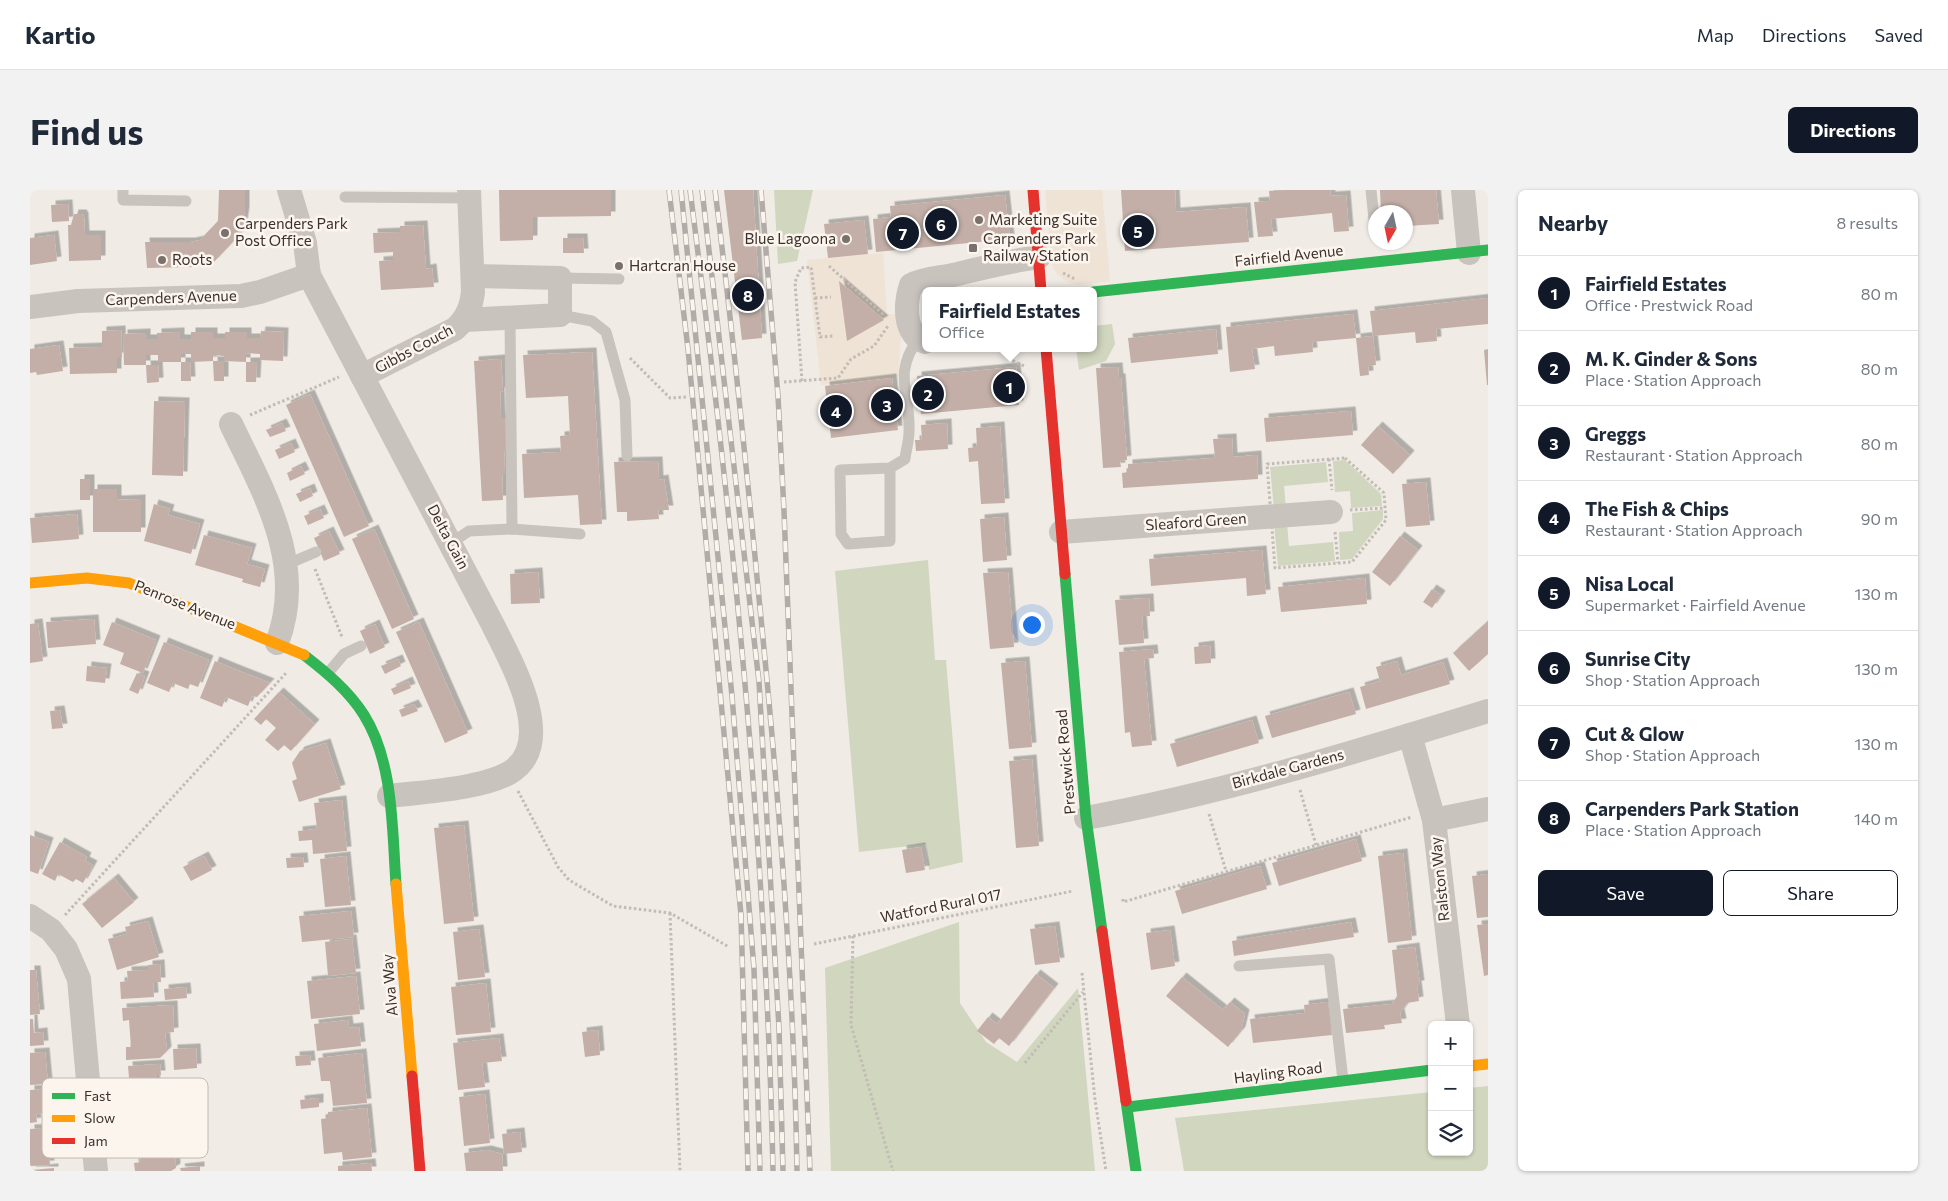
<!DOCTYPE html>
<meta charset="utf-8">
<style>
:root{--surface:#fff;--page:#f2f2f3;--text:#1f2937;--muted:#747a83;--line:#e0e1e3;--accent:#111827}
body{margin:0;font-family:Commissioner,sans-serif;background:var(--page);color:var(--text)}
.controls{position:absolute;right:15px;bottom:15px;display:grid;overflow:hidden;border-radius:8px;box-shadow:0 1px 4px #0004}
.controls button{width:45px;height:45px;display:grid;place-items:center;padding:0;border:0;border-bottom:1px solid var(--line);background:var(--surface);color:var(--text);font:25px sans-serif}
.compass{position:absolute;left:1338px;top:15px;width:45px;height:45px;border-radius:50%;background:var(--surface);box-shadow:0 1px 4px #0004;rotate:189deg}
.you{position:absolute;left:1001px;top:434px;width:18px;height:18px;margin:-12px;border:4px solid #fff;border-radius:50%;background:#1a73e8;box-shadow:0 0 0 8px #1a73e833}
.badge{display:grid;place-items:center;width:32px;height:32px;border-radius:50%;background:var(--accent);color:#fff;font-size:16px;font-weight:700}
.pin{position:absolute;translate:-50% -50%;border:2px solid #fff;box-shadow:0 1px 5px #0006}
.popup{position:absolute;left:892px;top:97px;width:175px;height:65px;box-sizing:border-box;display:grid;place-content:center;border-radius:8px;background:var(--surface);filter:drop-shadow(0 1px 4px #0005);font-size:16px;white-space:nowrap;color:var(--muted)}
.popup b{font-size:19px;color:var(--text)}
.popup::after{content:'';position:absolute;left:50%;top:100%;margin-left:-10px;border:10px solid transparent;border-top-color:var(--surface)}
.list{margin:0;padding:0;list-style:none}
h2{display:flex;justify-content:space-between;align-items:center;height:65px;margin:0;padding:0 20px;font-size:21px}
h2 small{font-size:16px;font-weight:400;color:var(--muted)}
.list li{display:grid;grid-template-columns:32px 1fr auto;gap:15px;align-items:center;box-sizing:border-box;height:75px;padding:0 20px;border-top:1px solid var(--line)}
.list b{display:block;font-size:19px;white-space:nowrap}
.list p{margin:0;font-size:16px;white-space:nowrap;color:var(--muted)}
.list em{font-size:16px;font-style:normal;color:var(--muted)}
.actions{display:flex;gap:10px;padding:15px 20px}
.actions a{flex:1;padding:11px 0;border:1px solid var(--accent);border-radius:8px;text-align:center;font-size:18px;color:var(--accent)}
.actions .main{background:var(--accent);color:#fff}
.icon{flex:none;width:28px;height:28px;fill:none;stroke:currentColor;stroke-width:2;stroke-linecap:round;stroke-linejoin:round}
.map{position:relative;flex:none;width:1458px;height:981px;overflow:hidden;border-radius:8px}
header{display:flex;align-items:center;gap:30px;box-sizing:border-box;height:70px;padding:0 25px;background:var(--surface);border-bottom:1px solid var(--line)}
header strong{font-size:24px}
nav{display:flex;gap:28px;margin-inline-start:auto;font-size:18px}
.intro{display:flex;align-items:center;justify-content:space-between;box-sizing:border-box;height:120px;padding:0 30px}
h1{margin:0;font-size:35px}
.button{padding:12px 22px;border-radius:8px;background:var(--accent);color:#fff;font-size:18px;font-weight:700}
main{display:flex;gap:30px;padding:0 30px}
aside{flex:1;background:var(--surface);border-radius:8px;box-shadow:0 1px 4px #0004}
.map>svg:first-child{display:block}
</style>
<header>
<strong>Kartio</strong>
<nav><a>Map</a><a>Directions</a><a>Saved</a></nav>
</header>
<div class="intro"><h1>Find us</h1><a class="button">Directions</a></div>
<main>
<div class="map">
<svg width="1458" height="981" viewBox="0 0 1458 981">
<defs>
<filter id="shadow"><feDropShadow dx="4.5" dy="-4.5" stdDeviation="0" flood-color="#0004"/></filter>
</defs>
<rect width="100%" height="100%" fill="#f0ebe5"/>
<g fill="#d1d6bf">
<polygon points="744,0 783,0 767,71 748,74"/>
<polygon points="1082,134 1085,154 1076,171 1049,180 1046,158 1063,158 1063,136"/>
<polygon points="1315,270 1351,304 1352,316 1321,318 1320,301 1305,302 1303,271"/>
<polygon points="1296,272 1298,292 1254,296 1256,318 1244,319 1240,277"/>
<polygon points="1353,320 1353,329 1322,369 1310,370 1309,342 1323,341 1322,323"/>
<polygon points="1257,333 1259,356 1303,352 1305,371 1248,376 1244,334"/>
<polygon points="898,370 905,470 916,470 933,672 899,680 896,654 829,662 805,381"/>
<polygon points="929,732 930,813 956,852 987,872 1048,798 1065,981 801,981 795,778"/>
<polygon points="1458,896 1458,981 1154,981 1145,928 1402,902 1402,962 1439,962 1439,898"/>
</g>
<g fill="#eee3d5" fill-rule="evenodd">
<polygon points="1015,0 1072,0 1080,91 1047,95 1036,91 1027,84 1022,75"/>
<path d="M853,63L857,124H865L870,128L871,145L868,187L791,195L777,70ZM810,92L854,130L817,151V150Z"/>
</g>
<g fill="#c3afa7" filter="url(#shadow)">
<polygon points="189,0 215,0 215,21 212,42 184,72 163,77 117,78 115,52 161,52 170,50 188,31"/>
<polygon points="469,0 581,0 581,26 503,27 503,50 470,51"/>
<polygon points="694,0 723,0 732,148 712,150"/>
<polygon points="1091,0 1145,0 1146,22 1216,17 1219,52 1095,61"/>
<polygon points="1256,0 1300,0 1301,6 1316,5 1319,41 1304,42 1302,23 1241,29 1243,46 1228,47 1224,12 1240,11 1239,1"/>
<polygon points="1350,0 1406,0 1409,34 1376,36 1376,22 1351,22"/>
<polygon points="975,5 980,49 846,62 843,29 861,27 860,16"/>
<polygon points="38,14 39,31 22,32 21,15"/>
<polygon points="44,24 52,24 54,27 55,45 71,45 71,70 39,71 38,35 41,35"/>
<polygon points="834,30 838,64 798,68 794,34"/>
<polygon points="393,35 396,79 402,78 404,97 351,100 349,71 363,70 363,62 344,63 343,43 370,42 370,36"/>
<polygon points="24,45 27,71 0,75 0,48"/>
<polygon points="533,48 553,48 554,63 533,63"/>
<polygon points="809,91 854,130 817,151"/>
<polygon points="1458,108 1458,134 1406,139 1407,151 1386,153 1385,142 1343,146 1346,175 1338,176 1339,185 1330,186 1326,148 1343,146 1340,121"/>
<polygon points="1323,124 1326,148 1282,152 1283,162 1245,166 1244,156 1222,159 1225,179 1200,182 1196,137"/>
<polygon points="1186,139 1188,164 1101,173 1098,148"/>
<polygon points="91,140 92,167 87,167 87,183 40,184 39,158 72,157 72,141"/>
<polygon points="231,141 254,142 253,171 230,170 230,164 216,163 216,172 194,171 194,166 183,165 183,171 161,172 161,164 151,164 151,172 128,172 128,165 116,165 116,175 94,175 93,144 116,143 116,149 127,149 127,143 150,142 150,149 161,149 161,142 183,142 183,148 195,148 195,142 217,142 217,148 230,148"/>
<polygon points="29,155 33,181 7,185 6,182 0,183 0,159"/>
<polygon points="1458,159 1458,195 1457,195 1454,160"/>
<polygon points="562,162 572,334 550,335 548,305 494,308 492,264 531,262 530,246 540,245 538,206 496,208 493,165"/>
<polygon points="471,169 473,201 470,202 471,228 475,228 477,260 474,260 475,284 472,284 473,310 452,311 444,171"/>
<polygon points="183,171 194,171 194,191 184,191"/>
<polygon points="151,172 160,172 161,191 151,191"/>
<polygon points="216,172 227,172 226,192 216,192"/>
<polygon points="116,175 128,175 129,192 117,193"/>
<polygon points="986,177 989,215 891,224 887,186"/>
<polygon points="1088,177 1089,188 1091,188 1097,270 1090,271 1091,277 1073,278 1066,178"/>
<polygon points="862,188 868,240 801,248 795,196"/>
<polygon points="280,204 339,336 314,347 256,215"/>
<polygon points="124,211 155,212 153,286 122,285"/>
<polygon points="1321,221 1323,245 1236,252 1234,228"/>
<polygon points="252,233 256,241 240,247 236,240"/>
<polygon points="917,233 918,259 886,261 885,250 892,250 891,235"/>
<polygon points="970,236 975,313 951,314 948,271 939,272 938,258 947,257 946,238"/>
<polygon points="1348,236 1380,265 1363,284 1331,255"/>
<polygon points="1202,248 1203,267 1227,265 1228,289 1093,298 1092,283 1098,282 1098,274 1185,268 1183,249"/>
<polygon points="261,253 265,262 249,269 245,260"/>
<polygon points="628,271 629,290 634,289 639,320 628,320 629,329 597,331 597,322 587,322 584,272"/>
<polygon points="271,276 275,284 260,291 257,283"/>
<rect x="50" y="289" width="10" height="21"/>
<polygon points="1396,292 1400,335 1376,337 1372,294"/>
<polygon points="280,298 283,306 270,312 266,304"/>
<polygon points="63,299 87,299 87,310 111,309 111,342 63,342"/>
<polygon points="124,314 140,319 138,325 170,334 161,364 114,351"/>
<polygon points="290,319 294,328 278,335 274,326"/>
<polygon points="47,324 49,349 2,353 0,328"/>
<polygon points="974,327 977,370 953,372 950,329"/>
<polygon points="344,339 384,429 362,439 322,349"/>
<polygon points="299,341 310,364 294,371 284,348"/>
<polygon points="174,345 222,358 217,374 235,379 230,397 212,392 213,389 165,375"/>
<polygon points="1370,346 1388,360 1360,396 1342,382"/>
<polygon points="1232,360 1236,404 1217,406 1216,388 1121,396 1119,369"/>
<polygon points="508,382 510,413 481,414 480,384"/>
<polygon points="978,382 984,457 960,459 953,383"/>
<polygon points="1335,388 1337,414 1251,422 1248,397"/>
<polygon points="1402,399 1411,405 1402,418 1393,412"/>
<polygon points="1119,408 1120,426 1112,426 1114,453 1089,455 1085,410"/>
<polygon points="64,429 66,454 18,458 16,432"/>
<polygon points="1458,431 1458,464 1439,481 1423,463"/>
<polygon points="82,432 126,450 113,483 90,474 94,463 73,455"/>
<polygon points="389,432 438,543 415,553 366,442"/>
<polygon points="8,433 13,471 0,473 0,434"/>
<polygon points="345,434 355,457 340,464 330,441"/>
<polygon points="134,452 179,470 168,497 160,494 158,499 143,493 139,502 117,493"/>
<polygon points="1180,455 1181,473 1165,474 1164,457"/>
<polygon points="1123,459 1124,468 1114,469 1122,555 1102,557 1100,542 1095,543 1089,462"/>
<polygon points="368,469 371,476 355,484 351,476"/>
<polygon points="185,471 207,480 240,493 227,507 222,506 218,516 196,507 192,517 170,508"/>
<polygon points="995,471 1002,557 979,559 971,473"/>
<polygon points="1367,471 1371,485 1413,472 1420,494 1336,519 1330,497 1350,491 1346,477"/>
<polygon points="57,476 77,478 75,493 56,491"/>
<polygon points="107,483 115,486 108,504 99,500"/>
<polygon points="378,491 381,498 364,505 361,499"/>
<polygon points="249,502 285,534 261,561 254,555 248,561 235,550 246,538 236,529 231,535 224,529"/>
<polygon points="1319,502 1326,524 1242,548 1235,526"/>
<polygon points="384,514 388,521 372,527 369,520"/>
<polygon points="30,520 33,538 22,539 20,521"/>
<polygon points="1222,530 1229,553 1147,577 1140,554"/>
<polygon points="296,553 311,599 269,612 262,591 267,589 262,573 270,561"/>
<polygon points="1002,569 1009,656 986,658 979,571"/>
<polygon points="312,610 317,661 283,664 282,650 269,651 268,641 287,639 284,613"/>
<polygon points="434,635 444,731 414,734 404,638"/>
<polygon points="0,645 19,652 8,684 0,681"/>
<polygon points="1326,649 1332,671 1249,696 1242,673"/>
<polygon points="30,652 57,667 55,671 63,675 53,693 46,689 43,692 28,684 25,691 12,684"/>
<polygon points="891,657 895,680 876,683 872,660"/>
<polygon points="1373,663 1382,750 1358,753 1348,666"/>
<polygon points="174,666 182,680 161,691 153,677"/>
<polygon points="316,666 321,715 295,717 290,669"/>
<polygon points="273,667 274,677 257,678 256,668"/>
<polygon points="1230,676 1237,699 1152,724 1145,701"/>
<polygon points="1458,684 1458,727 1447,728 1442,686"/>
<polygon points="84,688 104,712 72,738 52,714"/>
<polygon points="321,721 324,747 272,752 269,726"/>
<polygon points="118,731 129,767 87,780 78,749 97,744 95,737"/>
<polygon points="1321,732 1324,747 1204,766 1202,751"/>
<polygon points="1458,734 1458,785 1454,786 1447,735"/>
<polygon points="1025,736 1030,772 1005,775 1000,739"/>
<polygon points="449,739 455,787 428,790 423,742"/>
<polygon points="1140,740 1145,776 1121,780 1116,743"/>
<polygon points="322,749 326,783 298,786 295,752"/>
<polygon points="1385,757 1390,795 1387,795 1389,811 1377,813 1370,823 1372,833 1354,835 1355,839 1316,843 1313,819 1362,814 1367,806 1362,760"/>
<polygon points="130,774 131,792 123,792 124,807 91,809 90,792 98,791 97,781 118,780 118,775"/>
<polygon points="0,780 6,780 10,824 0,825"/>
<polygon points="1006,784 1024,798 979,856 969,848 964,854 947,841 958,827 967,834"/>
<polygon points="326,786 330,824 281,829 277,791"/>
<polygon points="1152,787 1193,820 1200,812 1215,824 1211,841 1198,857 1136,806"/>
<polygon points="456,793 461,842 426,845 421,797"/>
<polygon points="156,797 157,808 135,810 134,799"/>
<polygon points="1298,812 1302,845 1223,853 1220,829 1275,823 1274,815"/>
<polygon points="143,815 144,842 135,843 137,861 130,868 96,870 96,857 101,857 99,830 93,831 92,818"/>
<polygon points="0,829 3,829 4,843 13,842 14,855 0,856"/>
<polygon points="318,830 319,838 329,837 331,856 287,861 284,834"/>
<polygon points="568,840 570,865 555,867 552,842"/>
<polygon points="469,848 472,871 452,873 455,897 428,900 423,853"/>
<polygon points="166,858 167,878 144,880 143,859"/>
<polygon points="15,862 18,894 0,895 0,863"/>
<polygon points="332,863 337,913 303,916 300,891 291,891 288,868"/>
<polygon points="280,865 281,875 266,876 265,866"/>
<polygon points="130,874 131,885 125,885 127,907 136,906 137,923 102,925 98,876"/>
<polygon points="17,899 19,923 6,924 7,932 0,933 0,900"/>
<polygon points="455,904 460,953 434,956 429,907"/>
<polygon points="289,908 289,917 271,919 270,910"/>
<polygon points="170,914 172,932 152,933 151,915"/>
<polygon points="337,918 342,967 313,970 312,962 294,964 291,929 298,928 298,922"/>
<polygon points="143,929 146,978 141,981 105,981 104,973 111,972 109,945 103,945 102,932"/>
<polygon points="17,938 20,975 0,976 0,939"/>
<polygon points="490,942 492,962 474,964 472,944"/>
<polygon points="457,960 472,964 473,981 436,981 434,963"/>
<polygon points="341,973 342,981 308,981 308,976"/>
<polygon points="170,976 170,981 151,981 150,978"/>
<polygon points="24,978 24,981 1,981 1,980"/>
</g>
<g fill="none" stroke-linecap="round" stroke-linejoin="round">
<g stroke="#c2bbb6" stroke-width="3" stroke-dasharray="2.5 2.5" stroke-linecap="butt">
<polyline points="799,76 855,126"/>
<polyline points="1033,83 1045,89"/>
<polyline points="785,108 801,107"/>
<polyline points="978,158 979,169 994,176"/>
<polyline points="600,168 640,208 656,207"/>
<polyline points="772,191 765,92 771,78 781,77 790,147 804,146"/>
<polyline points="754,192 808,188 821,169 844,156 858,136"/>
<polyline points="220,225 309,187"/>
<polygon points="1315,268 1354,303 1356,330 1322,372 1245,378 1237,274"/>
<polyline points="1299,269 1302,300"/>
<polyline points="1320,320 1355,318"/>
<polyline points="1305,342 1308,373"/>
<polyline points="285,379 312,447"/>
<polyline points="1270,600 1286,655"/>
<polyline points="488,601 528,677 539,690 583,716 640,723 699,757"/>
<polyline points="1179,624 1196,681"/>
<polyline points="1093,709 1093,712 1382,627"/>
<polyline points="640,723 650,981"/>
<polyline points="35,725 257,482"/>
<polyline points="823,746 821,835 863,981"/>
<polyline points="784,754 1043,701"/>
<polyline points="1052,783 1065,910 1076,981"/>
<polyline points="995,873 1053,802"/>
</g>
<g stroke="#c9c3be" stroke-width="11">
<polyline points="93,0 93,10 156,11"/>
<polyline points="1341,0 1344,29"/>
<polyline points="315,7 438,8"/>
<polyline points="530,88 589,89"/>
<polyline points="530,125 562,131 576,142 595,210 597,266"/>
<polyline points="480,128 482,339"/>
<path d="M860,278L810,280L811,344L818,354L860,351V278L875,269C876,260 879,251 879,242C881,204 862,185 888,149"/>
<polyline points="421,353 439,341 482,339 550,344"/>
<polyline points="255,375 286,362"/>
<polyline points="298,483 314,464 331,456"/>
<polyline points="1209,776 1299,769 1313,890"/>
</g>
<g stroke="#c9c3be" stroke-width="24">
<path d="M259,0L275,53L279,85L463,435C481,472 529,554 479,583C451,599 391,602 359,606"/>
<polyline points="1433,0 1439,63"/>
<polyline points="0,117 48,111 211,106 230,102 279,85"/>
<polyline points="435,130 530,125 530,88 443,86"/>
<path d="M895,152C873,144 875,113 881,95C895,88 909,88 923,85C952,78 979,71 1009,67"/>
<path d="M332,186L425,139C437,128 441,118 443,102L439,0"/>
<path d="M201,234C234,303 277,375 247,453"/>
<polyline points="1031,342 1301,322"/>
<polyline points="1380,545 1404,630 1428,835"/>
<path d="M1056,628C1192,603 1326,562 1458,521"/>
<polyline points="1404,630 1458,619"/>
<polyline points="0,726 21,740 36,759 49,789 66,981"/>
</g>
<g stroke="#30b455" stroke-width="11">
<polyline points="1063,102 1458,60"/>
<polyline points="1035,384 1056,628 1072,741"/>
<path d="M274,465C296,482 319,501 334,525C364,573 362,640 366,694"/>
<polyline points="1096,911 1106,981"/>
<polyline points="1098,917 1402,880"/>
</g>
<g stroke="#ff9f0a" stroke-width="11">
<polyline points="0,393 57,388 99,393 274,465"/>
<polyline points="366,694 382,886"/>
<polyline points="1439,876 1458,874"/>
</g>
<g stroke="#e5322d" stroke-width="11">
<polyline points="1003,0 1011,101"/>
<polyline points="1016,158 1035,384"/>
<polyline points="1072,741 1096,911"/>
<polyline points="382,886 390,981"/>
</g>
<g stroke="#b1aca8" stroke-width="5.5">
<g id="rail">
<polyline points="639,0 658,159 711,725 718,981"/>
<polyline points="651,0 702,506 724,779 730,981"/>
<path d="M660,0C702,326 736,653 743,981"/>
<polyline points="672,0 729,492 749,838 753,981"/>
<path d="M685,0C702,136 716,272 729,408C748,598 764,791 767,981"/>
<polyline points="731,0 748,206 754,321 780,981"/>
</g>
</g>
<use href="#rail" stroke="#fbf5ee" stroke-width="4" stroke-dasharray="11" stroke-linecap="butt"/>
</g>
<g fill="#7a716c" stroke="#fbf5ee" stroke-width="2">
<circle cx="949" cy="30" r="5"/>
<circle cx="195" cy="43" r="5"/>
<circle cx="816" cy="49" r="5"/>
<rect x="938" y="53" width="10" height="10" rx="2.5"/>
<circle cx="132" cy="70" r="5"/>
<circle cx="589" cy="76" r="5"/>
</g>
<g text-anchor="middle" stroke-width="5" stroke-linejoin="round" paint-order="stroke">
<g font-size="15" fill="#3b302b" stroke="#fbf5ee" text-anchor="start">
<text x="959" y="35">Marketing Suite</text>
<text x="205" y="39">Carpenders Park<tspan x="205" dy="17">Post Office</tspan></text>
<text x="806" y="54" text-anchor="end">Blue Lagoona</text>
<text x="953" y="54">Carpenders Park<tspan x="953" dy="17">Railway Station</tspan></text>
<text x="142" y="75">Roots</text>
<text x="599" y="81">Hartcran House</text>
</g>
<g font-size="15" fill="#3b302b" stroke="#fbf5ee">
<text transform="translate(1259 66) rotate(-6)" y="5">Fairfield Avenue</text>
<text transform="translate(141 108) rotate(-2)" y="5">Carpenders Avenue</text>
<text transform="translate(384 159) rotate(-28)" y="5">Gibbs Couch</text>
<text transform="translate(1166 332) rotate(-4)" y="5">Sleaford Green</text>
<text transform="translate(418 347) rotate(62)" y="5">Delta Gain</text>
<text transform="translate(155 415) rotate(22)" y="5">Penrose Avenue</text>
<text transform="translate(1036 572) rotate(-95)" y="5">Prestwick Road</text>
<text transform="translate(1258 579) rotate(-15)" y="5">Birkdale Gardens</text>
<text transform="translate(1410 689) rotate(-96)" y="5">Ralston Way</text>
<text transform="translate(911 716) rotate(-11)" y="5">Watford Rural 017</text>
<text transform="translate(360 795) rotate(-95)" y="5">Alva Way</text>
<text transform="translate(1248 883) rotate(-7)" y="5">Hayling Road</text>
</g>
</g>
<rect x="12" y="888" width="166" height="80" rx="8" fill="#fbf5ee" stroke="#c1bab4" stroke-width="1"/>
<rect x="22" y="903" width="23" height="6" fill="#30b455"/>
<rect x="22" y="925" width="23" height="7" fill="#ff9f0a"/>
<rect x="22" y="948" width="23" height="6" fill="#e5322d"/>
<g font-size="14" fill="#3b302b">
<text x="54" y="911">Fast</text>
<text x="54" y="933">Slow</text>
<text x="54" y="956">Jam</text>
</g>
</svg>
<div class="controls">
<button>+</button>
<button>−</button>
<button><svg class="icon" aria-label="layers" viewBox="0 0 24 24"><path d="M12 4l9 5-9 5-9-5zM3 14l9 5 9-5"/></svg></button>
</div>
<svg class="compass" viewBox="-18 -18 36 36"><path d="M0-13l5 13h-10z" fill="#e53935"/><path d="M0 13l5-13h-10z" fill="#747a83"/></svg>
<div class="you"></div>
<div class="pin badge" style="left:979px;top:197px">1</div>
<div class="popup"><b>Fairfield Estates</b>Office</div>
<div class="pin badge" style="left:898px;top:204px">2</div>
<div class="pin badge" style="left:857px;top:215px">3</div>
<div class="pin badge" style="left:806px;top:221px">4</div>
<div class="pin badge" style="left:1108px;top:41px">5</div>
<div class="pin badge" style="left:911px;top:34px">6</div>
<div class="pin badge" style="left:873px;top:43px">7</div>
<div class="pin badge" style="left:718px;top:105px">8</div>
</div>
<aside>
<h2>Nearby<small>8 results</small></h2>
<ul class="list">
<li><span class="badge">1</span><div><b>Fairfield Estates</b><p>Office · Prestwick Road</p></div><em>80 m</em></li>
<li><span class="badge">2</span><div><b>M. K. Ginder &amp; Sons</b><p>Place · Station Approach</p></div><em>80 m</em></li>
<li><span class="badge">3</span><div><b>Greggs</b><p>Restaurant · Station Approach</p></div><em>80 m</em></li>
<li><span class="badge">4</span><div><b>The Fish &amp; Chips</b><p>Restaurant · Station Approach</p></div><em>90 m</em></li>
<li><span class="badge">5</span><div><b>Nisa Local</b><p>Supermarket · Fairfield Avenue</p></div><em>130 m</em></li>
<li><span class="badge">6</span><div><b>Sunrise City</b><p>Shop · Station Approach</p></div><em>130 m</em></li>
<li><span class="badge">7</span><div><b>Cut &amp; Glow</b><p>Shop · Station Approach</p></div><em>130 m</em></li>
<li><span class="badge">8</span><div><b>Carpenders Park Station</b><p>Place · Station Approach</p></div><em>140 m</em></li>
</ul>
<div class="actions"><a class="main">Save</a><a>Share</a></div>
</aside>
</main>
